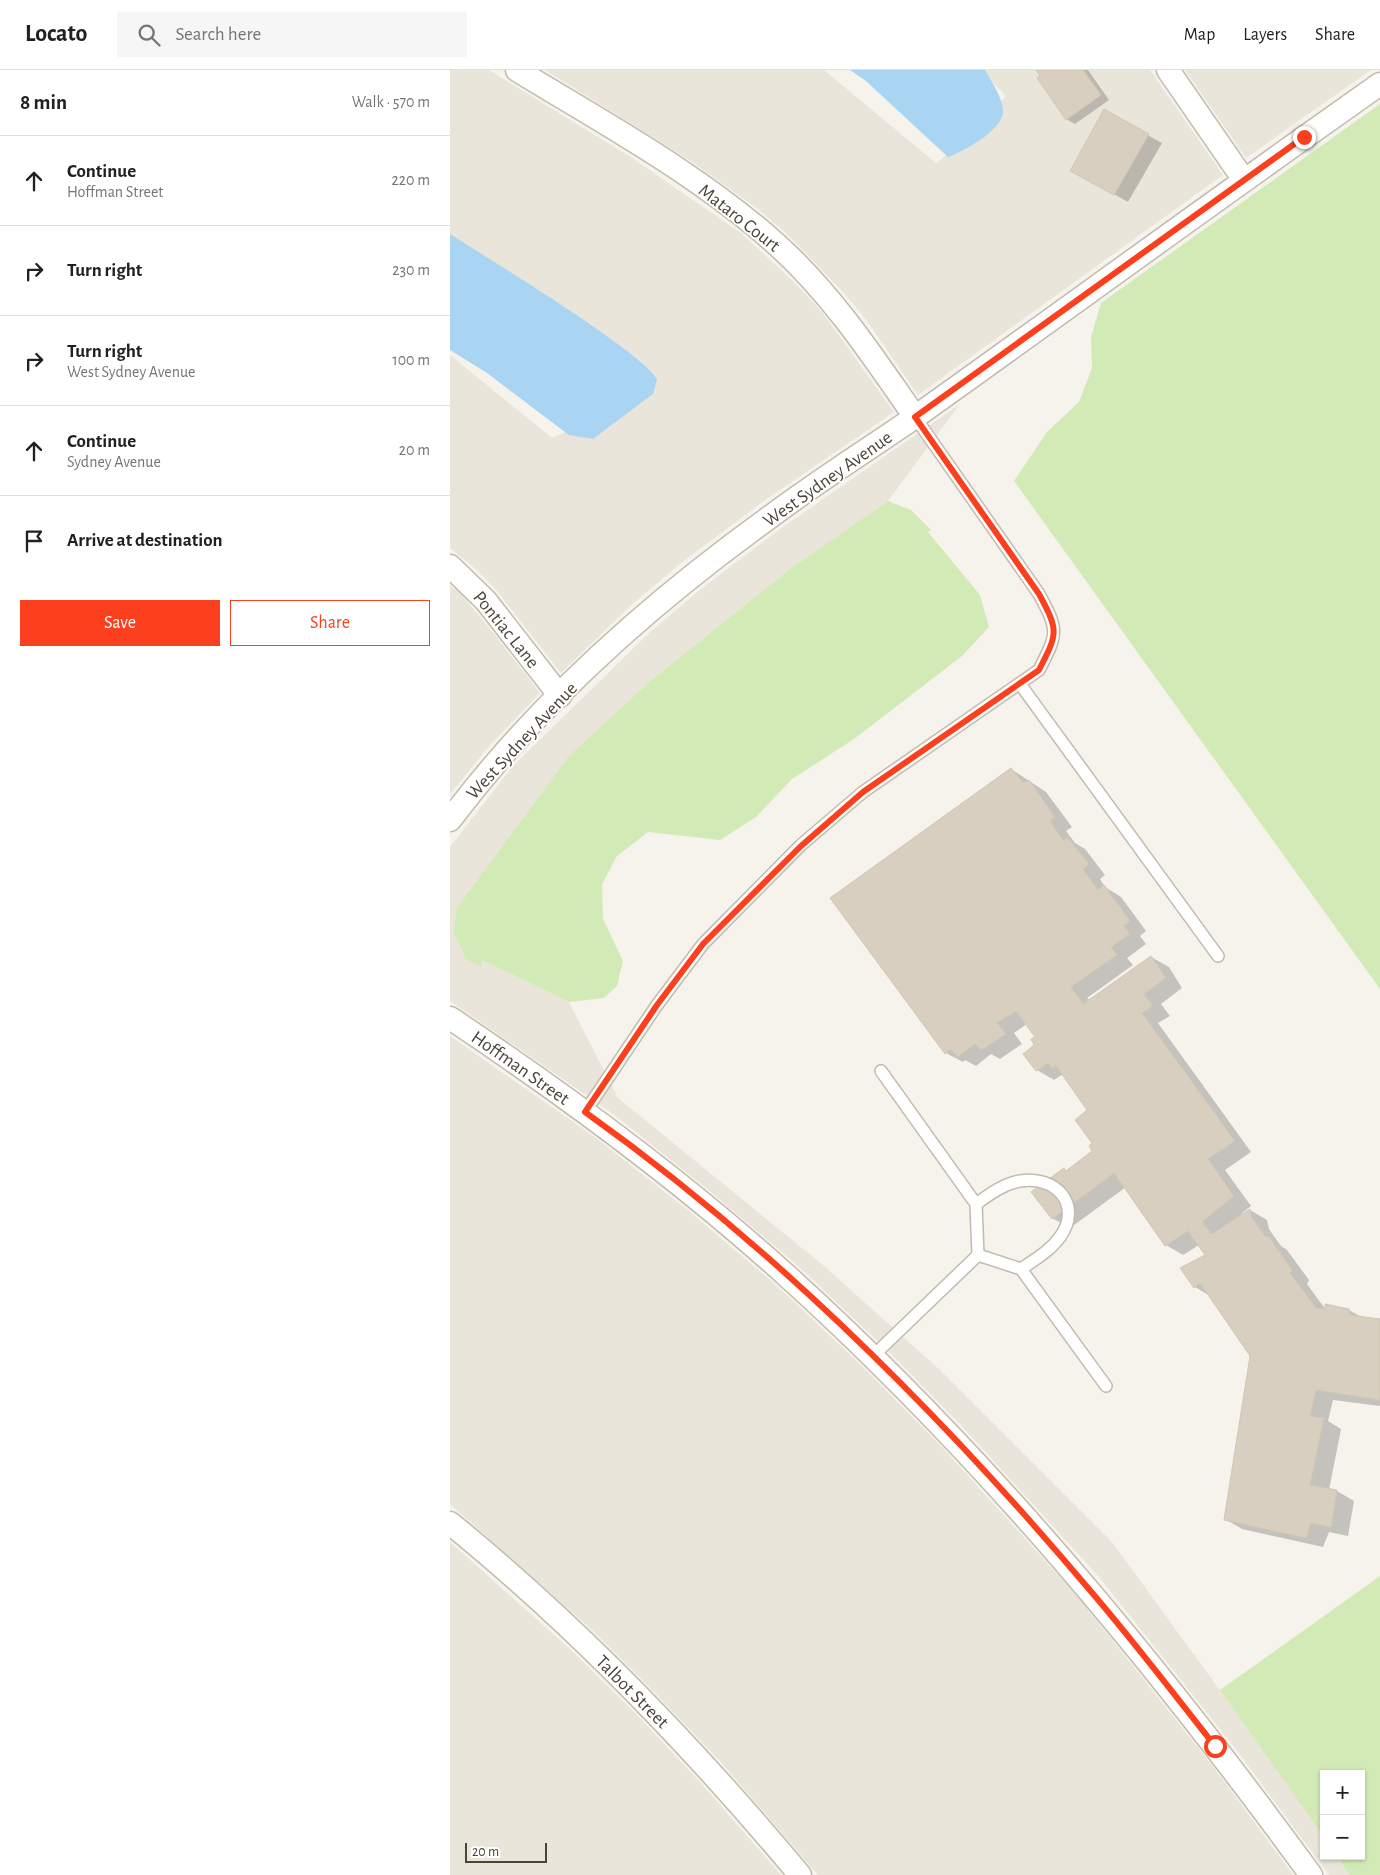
<!DOCTYPE html>
<meta charset="utf-8">
<style>
:root{--surface:#fff;--page:#f6f6f6;--text:#202124;--muted:#757577;--line:#e0e0e0;--accent:#fc3f1d}
body{margin:0;font-family:"Alegreya Sans",sans-serif;background:var(--page);color:var(--text)}
.controls{position:absolute;right:15px;bottom:15px;display:grid;overflow:hidden;border-radius:0px;box-shadow:0 1px 4px #0004}
.controls button{width:45px;height:45px;display:grid;place-items:center;padding:0;border:0;border-bottom:1px solid var(--line);background:var(--surface);color:var(--text);font:25px sans-serif}
.scale{position:absolute;left:15px;bottom:12px;width:82px;box-sizing:border-box;padding-left:5px;border:2px solid #4b4439;border-top:0;font-size:14px;line-height:18px;white-space:nowrap;color:#4b4439;-webkit-text-stroke:4px #fff;paint-order:stroke}
.stop{position:absolute;width:15px;height:15px;margin:-11px;border:4px solid #fc3f1d;border-radius:50%;background:#fff}
.stop.end{background:#fc3f1d;border-color:#fff;box-shadow:0 1px 5px #0008}
.list{margin:0;padding:0;list-style:none}
h2{display:flex;justify-content:space-between;align-items:center;height:65px;margin:0;padding:0 20px;font-size:21px}
h2 small{font-size:16px;font-weight:400;color:var(--muted)}
.list li{display:grid;grid-template-columns:32px 1fr auto;gap:15px;align-items:center;box-sizing:border-box;height:90px;padding:0 20px;border-top:1px solid var(--line)}
.list b{display:block;font-size:19px;white-space:nowrap}
.list p{margin:0;font-size:16px;white-space:nowrap;color:var(--muted)}
.list em{font-size:16px;font-style:normal;color:var(--muted)}
.actions{display:flex;gap:10px;padding:15px 20px}
.actions a{flex:1;padding:11px 0;border:1px solid var(--accent);border-radius:0px;text-align:center;font-size:18px;color:var(--accent)}
.actions .main{background:var(--accent);color:#fff}
.icon{flex:none;width:28px;height:28px;fill:none;stroke:currentColor;stroke-width:2;stroke-linecap:round;stroke-linejoin:round}
.map{position:relative;flex:none;width:930px;height:1805px;overflow:hidden}
header{display:flex;align-items:center;gap:30px;box-sizing:border-box;height:70px;padding:0 25px;background:var(--surface);border-bottom:1px solid var(--line)}
header strong{font-size:24px}
nav{display:flex;gap:28px;margin-inline-start:auto;font-size:18px}
.search{width:350px;height:45px;background:var(--page);display:flex;align-items:center;gap:12px;box-sizing:border-box;padding:0 18px;border-radius:0px;color:var(--muted);font-size:19px}
main{display:flex}
aside{flex:1;background:var(--surface)}
.map>svg:first-child{display:block}
</style>
<header>
<strong>Locato</strong>
<div class="search"><svg class="icon" aria-label="search" viewBox="0 0 24 24"><circle cx="10" cy="10" r="6"/><path d="M15 15l6 6"/></svg>Search here</div>
<nav><a>Map</a><a>Layers</a><a>Share</a></nav>
</header>
<main>
<aside>
<h2>8 min<small>Walk · 570 m</small></h2>
<ul class="list">
<li><svg class="icon" aria-label="ahead" viewBox="0 0 24 24"><path d="M12 20V5M6 11l6-6 6 6"/></svg><div><b>Continue</b><p>Hoffman Street</p></div><em>220 m</em></li>
<li><svg class="icon" aria-label="right" viewBox="0 0 24 24"><path d="M7 20v-9h11M14 6l5 5-5 5"/></svg><div><b>Turn right</b></div><em>230 m</em></li>
<li><svg class="icon" aria-label="right" viewBox="0 0 24 24"><path d="M7 20v-9h11M14 6l5 5-5 5"/></svg><div><b>Turn right</b><p>West Sydney Avenue</p></div><em>100 m</em></li>
<li><svg class="icon" aria-label="ahead" viewBox="0 0 24 24"><path d="M12 20V5M6 11l6-6 6 6"/></svg><div><b>Continue</b><p>Sydney Avenue</p></div><em>20 m</em></li>
<li><svg class="icon" aria-label="arrive" viewBox="0 0 24 24"><path d="M6 21V4h12l-3 4 3 4H6"/></svg><div><b>Arrive at destination</b></div></li>
</ul>
<div class="actions"><a class="main">Save</a><a>Share</a></div>
</aside>
<div class="map">
<svg width="930" height="1805" viewBox="0 0 930 1805">
<rect width="100%" height="100%" fill="#f6f3ec"/>
<g fill="#eae5da">
<polygon points="0,0 39,0 179,86 291,163 346,214 372,242 444,342 311,433 231,493 178,538 111,603 47,521 28,501 0,478 0,285 102,368 188,330 0,199"/>
<polygon points="95,0 374,0 486,93 508,76 556,26 530,0 700,0 773,105 468,325 415,248 393,222 336,163 308,139 241,91"/>
<polygon points="735,0 921,0 796,88"/>
<polygon points="510,334 438,431 341,498 204,608 66,761 7,838 31,896 32,890 119,932 168,1028 374,1196 490,1300 662,1472 823,1693 874,1767 874,1786 887,1786 899,1805 879,1805 788,1682 650,1508 511,1355 432,1275 345,1193 256,1118 162,1043 0,931 0,777 62,697 199,563 251,519 330,459"/>
<polygon points="0,516 10,523 45,565 90,623 40,675 0,724"/>
<polygon points="0,966 146,1068 240,1142 326,1215 413,1297 490,1375 628,1527 765,1699 843,1805 368,1805 270,1691 204,1622 142,1560 0,1434"/>
<polygon points="0,1472 123,1582 184,1642 249,1711 331,1805 0,1805"/>
</g>
<g fill="#d2eab5">
<polygon points="930,34 930,919 564,411 597,362 629,332 642,298 641,267 651,233"/>
<polygon points="438,431 461,440 481,460 478,462 530,525 539,557 512,586 404,669 342,709 306,747 270,770 198,762 167,786 152,814 153,849 173,891 167,916 154,928 119,932 32,890 31,897 16,889 4,862 7,838 119,686 204,608 341,498"/>
<polygon points="930,1506 930,1805 899,1805 887,1786 911,1786 911,1704 874,1704 874,1767 770,1620"/>
</g>
<g fill="#a9d4f2">
<path d="M400,0H535C541,11 552,27 553,40C554,60 514,81 498,87L416,11Z"/>
<path d="M0,164C31,184 200,287 207,310L203,324L143,369L119,365L37,303L0,280Z"/>
</g>
<g fill="#0003">
<polygon points="587,0 638,0 659,30 625,54 616,49"/>
<polygon points="654,41 712,73 678,132 621,100"/>
<polygon points="561,699 596,722 622,757 616,761 625,773 635,779 655,805 650,809 655,817 671,827 696,861 690,866 696,874 677,888 683,895 637,928 640,930 701,887 719,897 732,918 711,934 720,946 708,953 801,1082 775,1100 801,1136 791,1144 793,1145 800,1140 817,1150 819,1159 831,1176 837,1180 859,1210 857,1214 876,1240 899,1240 913,1248 930,1250 930,1336 883,1330 878,1351 891,1359 879,1420 887,1421 904,1431 898,1466 879,1462 873,1477 792,1459 775,1449 801,1285 760,1226 745,1217 757,1185 749,1175 733,1185 716,1175 676,1117 620,1158 602,1148 614,1100 618,1102 644,1082 644,1074 639,1040 613,1004 604,1010 587,1000 586,967 577,954 564,963 572,974 550,989 541,984 526,996 515,990 513,992 496,983"/>
</g>
<g fill="#d8cfc1" stroke="#d3c7b4">
<polygon points="586,0 633,0 651,25 616,50 587,8 590,6"/>
<polygon points="654,39 699,64 664,125 620,101"/>
<polygon points="561,698 573,713 579,710 605,747 600,751 613,770 618,768 639,794 633,799 648,820 654,815 680,851 674,856 680,864 661,877 667,885 621,917 633,934 701,886 716,908 694,924 703,936 692,943 785,1071 758,1089 784,1126 752,1152 762,1164 800,1139 802,1148 815,1166 820,1168 842,1200 840,1203 866,1238 875,1239 875,1234 899,1239 900,1245 930,1249 930,1330 866,1320 860,1346 874,1348 860,1415 887,1420 881,1457 861,1453 856,1468 774,1450 800,1286 750,1213 744,1218 730,1198 755,1185 738,1161 715,1176 664,1103 602,1149 581,1122 614,1098 616,1101 642,1081 639,1076 642,1073 625,1050 637,1040 606,996 602,998 598,993 586,1001 573,984 584,975 581,969 585,967 566,941 547,953 556,964 531,980 525,974 508,987 500,979 495,984 380,828"/>
</g>
<g fill="none" stroke-linecap="round" stroke-linejoin="round">
<g stroke="#c2bbae" stroke-width="14">
<g id="lane">
<polyline points="570,614 768,886"/>
<polyline points="431,1001 526,1134 528,1185"/>
<path d="M135,1042L207,935L253,874L351,775L413,722L589,600C608,563 609,561 589,524L465,347"/>
<path d="M526,1134C540,1124 553,1114 570,1111C606,1105 633,1135 610,1167C600,1181 584,1190 571,1199"/>
<polyline points="423,1286 528,1185 571,1199 656,1316"/>
</g>
</g>
<g stroke="#c2bbae" stroke-width="25">
<g id="street">
<path d="M67,0C155,54 248,104 325,173C381,223 422,285 465,347"/>
<polyline points="718,0 794,110"/>
<polyline points="0,496 36,531 110,626"/>
<path d="M0,750C87,634 202,532 320,447C368,411 419,379 468,345C622,235 775,123 930,14"/>
<path d="M0,948C117,1026 231,1110 336,1205C534,1384 704,1590 861,1805"/>
<path d="M0,1453C128,1557 244,1678 350,1805"/>
</g>
</g>
<use href="#lane" stroke="#fff" stroke-width="11"/>
<use href="#street" stroke="#fff" stroke-width="22"/>
</g>
<g fill="none" stroke-linecap="round" stroke-linejoin="round">
<path stroke="#fc3f1d" stroke-width="6" d="M765,1676C723,1623 682,1569 638,1518C490,1343 322,1175 135,1042L207,935L253,874L351,776L413,722L589,600C608,563 609,561 589,524L465,347L854,67"/>
</g>
<g text-anchor="middle" stroke-width="4" stroke-linejoin="round" paint-order="stroke">
<g font-size="19" fill="#4b4439" stroke="#fff">
<text transform="translate(290 147) rotate(38)" y="7">Mataro Court</text>
<text transform="translate(377 408) rotate(-35)" y="7">West Sydney Avenue</text>
<text transform="translate(57 559) rotate(51)" y="7">Pontiac Lane</text>
<text transform="translate(71 670) rotate(-47)" y="7">West Sydney Avenue</text>
<text transform="translate(71 997) rotate(35)" y="7">Hoffman Street</text>
<text transform="translate(183 1621) rotate(45)" y="7">Talbot Street</text>
</g>
</g>
</svg>
<div class="controls">
<button>+</button>
<button>−</button>
</div>
<div class="scale">20 m</div>
<div class="stop" style="left:765px;top:1676px"></div>
<div class="stop end" style="left:854px;top:67px"></div>
</div>
</main>
